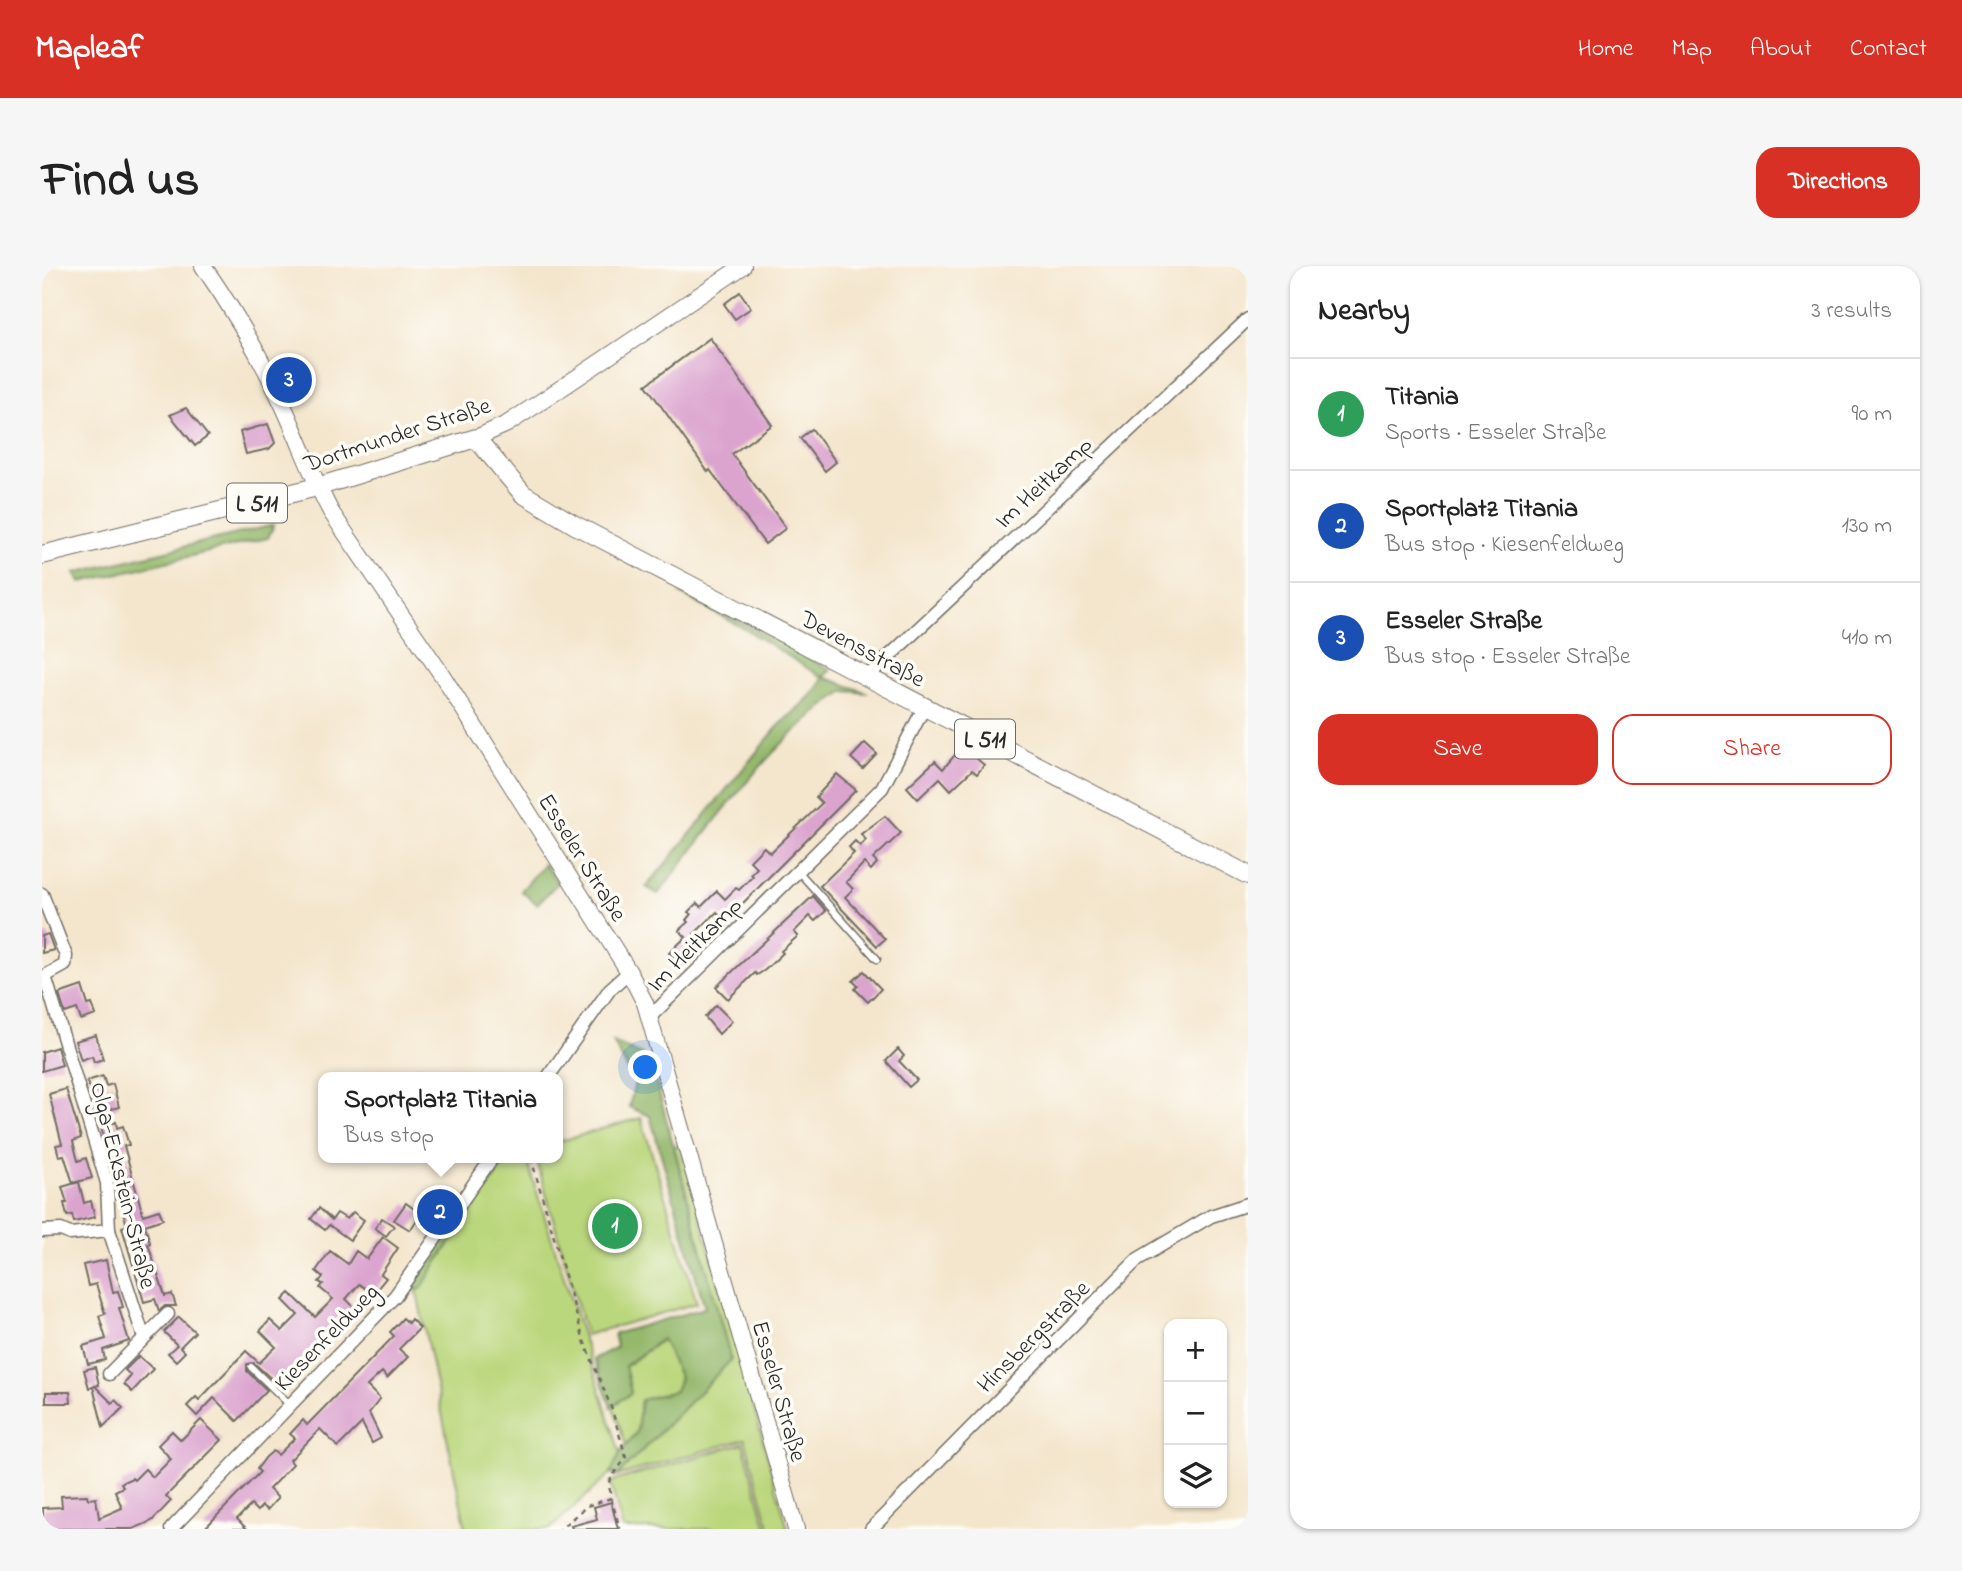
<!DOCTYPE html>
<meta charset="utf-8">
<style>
:root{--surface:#fff;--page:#f6f6f6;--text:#222;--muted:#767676;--line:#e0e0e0;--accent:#d93025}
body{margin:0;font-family:"Indie Flower",sans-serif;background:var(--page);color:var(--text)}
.controls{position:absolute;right:21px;bottom:21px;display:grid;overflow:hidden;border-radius:14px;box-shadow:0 2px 5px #0004}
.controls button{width:63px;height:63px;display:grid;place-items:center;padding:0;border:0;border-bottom:2px solid var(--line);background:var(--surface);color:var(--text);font:35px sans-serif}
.you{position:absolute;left:604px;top:802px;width:24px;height:24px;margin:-18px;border:5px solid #fff;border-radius:50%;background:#1a73e8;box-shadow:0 0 0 10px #1a73e833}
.badge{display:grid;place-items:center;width:46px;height:46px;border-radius:50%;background:var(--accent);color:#fff;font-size:23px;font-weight:700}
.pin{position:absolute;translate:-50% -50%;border:4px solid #fff;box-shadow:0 2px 7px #0006}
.popup{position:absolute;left:276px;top:806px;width:245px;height:91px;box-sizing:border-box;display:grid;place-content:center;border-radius:14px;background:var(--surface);filter:drop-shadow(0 2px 5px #0005);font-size:23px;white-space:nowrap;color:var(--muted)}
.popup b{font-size:26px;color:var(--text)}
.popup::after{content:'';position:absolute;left:50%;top:100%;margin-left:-14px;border:14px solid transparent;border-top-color:var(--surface)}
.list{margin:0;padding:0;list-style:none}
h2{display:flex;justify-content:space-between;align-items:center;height:91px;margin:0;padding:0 28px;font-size:30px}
h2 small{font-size:23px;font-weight:400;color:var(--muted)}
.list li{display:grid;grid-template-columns:46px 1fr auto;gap:21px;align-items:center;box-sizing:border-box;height:112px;padding:0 28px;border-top:2px solid var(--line)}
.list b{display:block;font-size:26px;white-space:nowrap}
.list p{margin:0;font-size:23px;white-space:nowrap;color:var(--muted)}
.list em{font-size:23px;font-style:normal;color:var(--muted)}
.actions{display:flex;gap:14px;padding:21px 28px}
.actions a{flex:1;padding:16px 0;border:2px solid var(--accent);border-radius:21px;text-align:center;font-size:24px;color:var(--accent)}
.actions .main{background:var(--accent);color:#fff}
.icon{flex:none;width:38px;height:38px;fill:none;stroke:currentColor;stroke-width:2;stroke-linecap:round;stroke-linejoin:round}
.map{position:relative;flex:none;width:1206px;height:1263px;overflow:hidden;border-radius:21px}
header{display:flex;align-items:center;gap:42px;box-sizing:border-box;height:98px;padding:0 35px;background:var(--accent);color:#fff}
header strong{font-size:33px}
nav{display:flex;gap:38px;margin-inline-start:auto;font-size:24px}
.intro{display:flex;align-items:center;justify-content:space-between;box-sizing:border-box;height:168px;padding:0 42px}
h1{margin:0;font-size:49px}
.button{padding:18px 32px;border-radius:21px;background:var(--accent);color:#fff;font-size:24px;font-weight:700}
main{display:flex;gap:42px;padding:0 42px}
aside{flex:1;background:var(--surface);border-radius:21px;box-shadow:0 2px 5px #0004}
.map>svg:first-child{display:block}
</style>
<header>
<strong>Mapleaf</strong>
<nav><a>Home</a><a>Map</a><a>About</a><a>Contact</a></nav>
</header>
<div class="intro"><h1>Find us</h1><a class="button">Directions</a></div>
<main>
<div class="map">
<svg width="1206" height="1263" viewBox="0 0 1206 1263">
<rect width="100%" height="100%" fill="#fdfcf7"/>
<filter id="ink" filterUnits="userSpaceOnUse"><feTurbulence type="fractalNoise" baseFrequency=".0143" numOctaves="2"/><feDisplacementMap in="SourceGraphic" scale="14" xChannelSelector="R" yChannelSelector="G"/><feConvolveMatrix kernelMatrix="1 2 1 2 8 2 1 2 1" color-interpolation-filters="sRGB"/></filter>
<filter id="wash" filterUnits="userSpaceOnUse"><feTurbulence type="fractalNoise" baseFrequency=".00686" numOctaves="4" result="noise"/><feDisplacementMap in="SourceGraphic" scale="28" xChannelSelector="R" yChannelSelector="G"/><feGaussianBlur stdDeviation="1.57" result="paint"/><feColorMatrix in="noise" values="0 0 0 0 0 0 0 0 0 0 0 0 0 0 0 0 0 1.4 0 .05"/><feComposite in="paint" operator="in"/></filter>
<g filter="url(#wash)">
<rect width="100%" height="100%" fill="#f4e6cd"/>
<g fill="#bbd77d" stroke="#738154" stroke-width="2">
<polygon points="599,852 655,1037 544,1069 494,892 515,892 515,876"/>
<polygon points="632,880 638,880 746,1263 728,1263 703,1173 575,1210 689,1094"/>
<polygon points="465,892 484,892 578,1187 569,1207 508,1263 424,1263 375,1027"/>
<polygon points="621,1073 638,1112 633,1125 599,1134 595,1166 584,1179 571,1140 589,1126 583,1101"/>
<polygon points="701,1177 725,1263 581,1263 568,1216"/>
</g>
<g fill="#94b86c" stroke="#60724c" stroke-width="2">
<polygon points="232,259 226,272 39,316 33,307"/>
<path d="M643,326L789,404L781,411L826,427L802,425C726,478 673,556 616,628L604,621C649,569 690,515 734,463C750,445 771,433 781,412L705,364L638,328Z"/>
<polygon points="502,598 516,617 495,638 479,625"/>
<polygon points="571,776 608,793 689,1094 575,1210 569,1207 578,1187 595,1166 599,1134 633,1125 638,1112 620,1073 583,1100 589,1127 569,1141 552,1093 575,1081 572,1068 663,1042 608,850 587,841 593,817"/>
<path d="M456,892H465C439,936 405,976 380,1022L367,1026L371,1012Z"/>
</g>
<g id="blocks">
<g fill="#dba4cf">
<polygon points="698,26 709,42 693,53 682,38"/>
<polygon points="668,72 730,159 690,188 744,262 723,278 668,204 666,206 604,119"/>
<polygon points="144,142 166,170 153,180 128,149"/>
<polygon points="226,158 233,177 227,183 204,188 198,166"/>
<polygon points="770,163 794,196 783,205 758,172"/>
<polygon points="823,477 835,488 821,503 809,492"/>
<polygon points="919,482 923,486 925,484 942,499 935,508 930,504 909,524 898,512 876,533 865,521 893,495 901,503"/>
<polygon points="795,508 814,524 683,655 675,646 652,668 660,677 638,698 627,687 644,671 637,664 646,656 644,654 649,648 646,646 655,637 659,641 675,625 683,633 694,622 697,624 711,610 709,608 715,602 708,595 722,581 728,587 780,537 774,531"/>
<polygon points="843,550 859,567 831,593 835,597 829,604 822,597 804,616 811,623 803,631 843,673 835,680 778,620 812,587 807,581 813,575 818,580 824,574 819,568"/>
<polygon points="771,630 784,645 773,655 768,650 752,666 756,670 739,685 741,687 723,704 715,709 713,707 686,733 674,721"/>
<polygon points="6,668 12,684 0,687 0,670"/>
<polygon points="822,705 839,723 826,736 813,723 816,720 811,715"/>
<polygon points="40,720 46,739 50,738 54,749 39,754 35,743 23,747 17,728"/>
<polygon points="674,739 690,755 677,768 663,751"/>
<polygon points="54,769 61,793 52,796 50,790 39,794 33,775"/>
<polygon points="15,781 20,799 0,805 0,786"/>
<polygon points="856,783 862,790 857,795 875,814 867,821 844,795"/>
<polygon points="61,810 64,820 71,818 77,841 66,844 64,838 53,842 45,815"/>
<polygon points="24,823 39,872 31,875 36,895 44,892 50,912 31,917 22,889 17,890 14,879 20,878 7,828"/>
<polygon points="74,856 75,862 81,860 87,879 82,880 101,949 117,944 121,953 103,959 108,977 106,978 123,1030 130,1028 134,1040 123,1040 117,1045 113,1033 102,1036 80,961 85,959 75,927 78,926 59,861"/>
<polygon points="37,916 42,937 49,935 53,951 32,956 30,949 25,950 22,937 25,937 20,921"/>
<polygon points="364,937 379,948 368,964 352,954"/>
<polygon points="277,942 290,954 295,947 305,953 311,946 322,954 308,974 287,959 283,964 269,953"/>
<polygon points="340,952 352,960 344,970 333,962"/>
<polygon points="341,971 356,982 339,1008 344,1012 331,1028 317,1018 304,1033 316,1045 295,1066 290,1062 235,1118 212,1097 205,1098 205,1105 225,1124 195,1155 172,1132 155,1150 145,1140 154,1131 157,1134 204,1085 217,1097 234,1081 218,1065 228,1054 240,1065 256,1049 241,1034 248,1027 273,1051 291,1033 278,1022 281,1018 277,1016 281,1011 274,1005 288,985 306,998 314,985 325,993"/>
<polygon points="64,994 71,1026 76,1025 81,1041 77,1042 87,1075 61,1084 63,1094 46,1098 41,1080 64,1073 57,1050 63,1048 54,1018 46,1020 41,999"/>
<polygon points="137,1051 153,1066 138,1081 143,1086 134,1095 126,1087 135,1079 122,1066"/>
<polygon points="361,1052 366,1057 369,1053 378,1062 357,1083 366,1091 345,1112 340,1106 325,1120 338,1133 327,1147 339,1172 330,1177 320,1157 296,1181 278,1163 248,1194 251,1198 227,1223 236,1232 225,1244 220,1240 215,1245 209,1239 195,1253 205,1263 162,1263 218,1206 215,1203 224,1191 231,1185 236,1189 253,1172 248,1168 261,1154 265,1159 352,1070 348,1066"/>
<polygon points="97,1090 111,1103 90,1126 82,1118 89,1110 83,1104"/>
<polygon points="53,1101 57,1119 53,1120 70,1137 73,1134 81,1142 61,1161 51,1121 47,1122 42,1104"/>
<polygon points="4,1126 28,1126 29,1137 4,1137"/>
<polygon points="159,1154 180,1174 124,1230 129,1235 110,1255 91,1263 1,1263 1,1242 20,1241 19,1230 45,1229 46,1233 54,1232 57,1252 80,1242 73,1225 81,1221 79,1217 90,1212 92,1214 103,1203 111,1211 129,1193 116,1179 130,1165 139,1174"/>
<polygon points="569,1236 576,1263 530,1263 529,1260 555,1253 552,1241"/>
</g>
</g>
</g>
<g filter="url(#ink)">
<use href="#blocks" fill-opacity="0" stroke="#716c64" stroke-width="2"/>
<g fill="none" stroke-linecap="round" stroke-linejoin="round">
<g stroke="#716c64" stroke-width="9">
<g id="service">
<polyline points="756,605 835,693"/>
<polyline points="209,1101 248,1139"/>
</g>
</g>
<g stroke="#716c64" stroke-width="15">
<g id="minor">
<polyline points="825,411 1206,53"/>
<polyline points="0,628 24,690 23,699 3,710 65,917 67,964 102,1072"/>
<polyline points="608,751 840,522 882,442"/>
<polyline points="506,811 568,723 587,706"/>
<polyline points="0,965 19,964 28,968 67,964"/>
<polyline points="67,1108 126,1048"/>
<polyline points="129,1263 353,1030 450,892"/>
<polyline points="829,1263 1096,993 1169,950 1206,938"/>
</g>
</g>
<g stroke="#716c64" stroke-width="18">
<g id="secondary">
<path d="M161,0C191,43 218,89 240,137C257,173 270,211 289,246L400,409L587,706L603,737L754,1263"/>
<polyline points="434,172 465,158 509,129 701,0"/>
</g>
</g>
<g stroke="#716c64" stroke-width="20">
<polyline id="primary" points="0,289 275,221 434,172 481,228 533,259 1206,609"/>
</g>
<g stroke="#716c64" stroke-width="2.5" stroke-dasharray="5 5" stroke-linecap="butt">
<path d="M489,892L542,1075L569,1141L584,1191C573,1210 564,1209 569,1232L545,1240L518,1263"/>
<polyline points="569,1232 578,1263"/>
</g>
<use href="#service" stroke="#fff" stroke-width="6"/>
<use href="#minor" stroke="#fff" stroke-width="12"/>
<use href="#secondary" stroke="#fff" stroke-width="16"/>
<use href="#primary" stroke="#fff" stroke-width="18"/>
</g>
</g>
<g text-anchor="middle" stroke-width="7" stroke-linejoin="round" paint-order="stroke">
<g fill="#fdfcf7" stroke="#6a6a68" stroke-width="2">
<rect x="185" y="217.5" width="60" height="39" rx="5"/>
<rect x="913" y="453.5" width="60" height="39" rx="5"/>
</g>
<g font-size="23" font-weight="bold" fill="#2b2b2b">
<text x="215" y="245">L 511</text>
<text x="943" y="481">L 511</text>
</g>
<g font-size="24" fill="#2b2b2b" stroke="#fdfcf7">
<text transform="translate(355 168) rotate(-18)" y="8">Dortmunder Straße</text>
<text transform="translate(1001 216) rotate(-43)" y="8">Im Heitkamp</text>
<text transform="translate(821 382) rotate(28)" y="8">Devensstraße</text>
<text transform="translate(541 591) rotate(58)" y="8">Esseler Straße</text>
<text transform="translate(652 678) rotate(-45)" y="8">Im Heitkamp</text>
<text transform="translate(82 919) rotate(76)" y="8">Olga-Eckstein-Straße</text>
<text transform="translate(991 1070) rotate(-45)" y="8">Hinsbergstraße</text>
<text transform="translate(284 1071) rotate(-46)" y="8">Kiesenfeldweg</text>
<text transform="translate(738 1125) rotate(74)" y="8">Esseler Straße</text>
</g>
</g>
</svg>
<div class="controls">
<button>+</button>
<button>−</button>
<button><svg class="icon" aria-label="layers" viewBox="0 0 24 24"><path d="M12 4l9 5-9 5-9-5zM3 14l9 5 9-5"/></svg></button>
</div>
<div class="you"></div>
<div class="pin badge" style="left:573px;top:960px;background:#2e9e5b">1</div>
<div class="pin badge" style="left:398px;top:946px;background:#1a4fb4">2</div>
<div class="popup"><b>Sportplatz Titania</b>Bus stop</div>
<div class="pin badge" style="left:247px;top:114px;background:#1a4fb4">3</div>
</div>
<aside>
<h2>Nearby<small>3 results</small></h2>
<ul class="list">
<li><span class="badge" style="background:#2e9e5b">1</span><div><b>Titania</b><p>Sports · Esseler Straße</p></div><em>90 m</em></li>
<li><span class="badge" style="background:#1a4fb4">2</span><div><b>Sportplatz Titania</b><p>Bus stop · Kiesenfeldweg</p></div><em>130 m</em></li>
<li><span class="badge" style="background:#1a4fb4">3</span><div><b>Esseler Straße</b><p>Bus stop · Esseler Straße</p></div><em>410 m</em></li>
</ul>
<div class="actions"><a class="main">Save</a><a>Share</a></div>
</aside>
</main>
